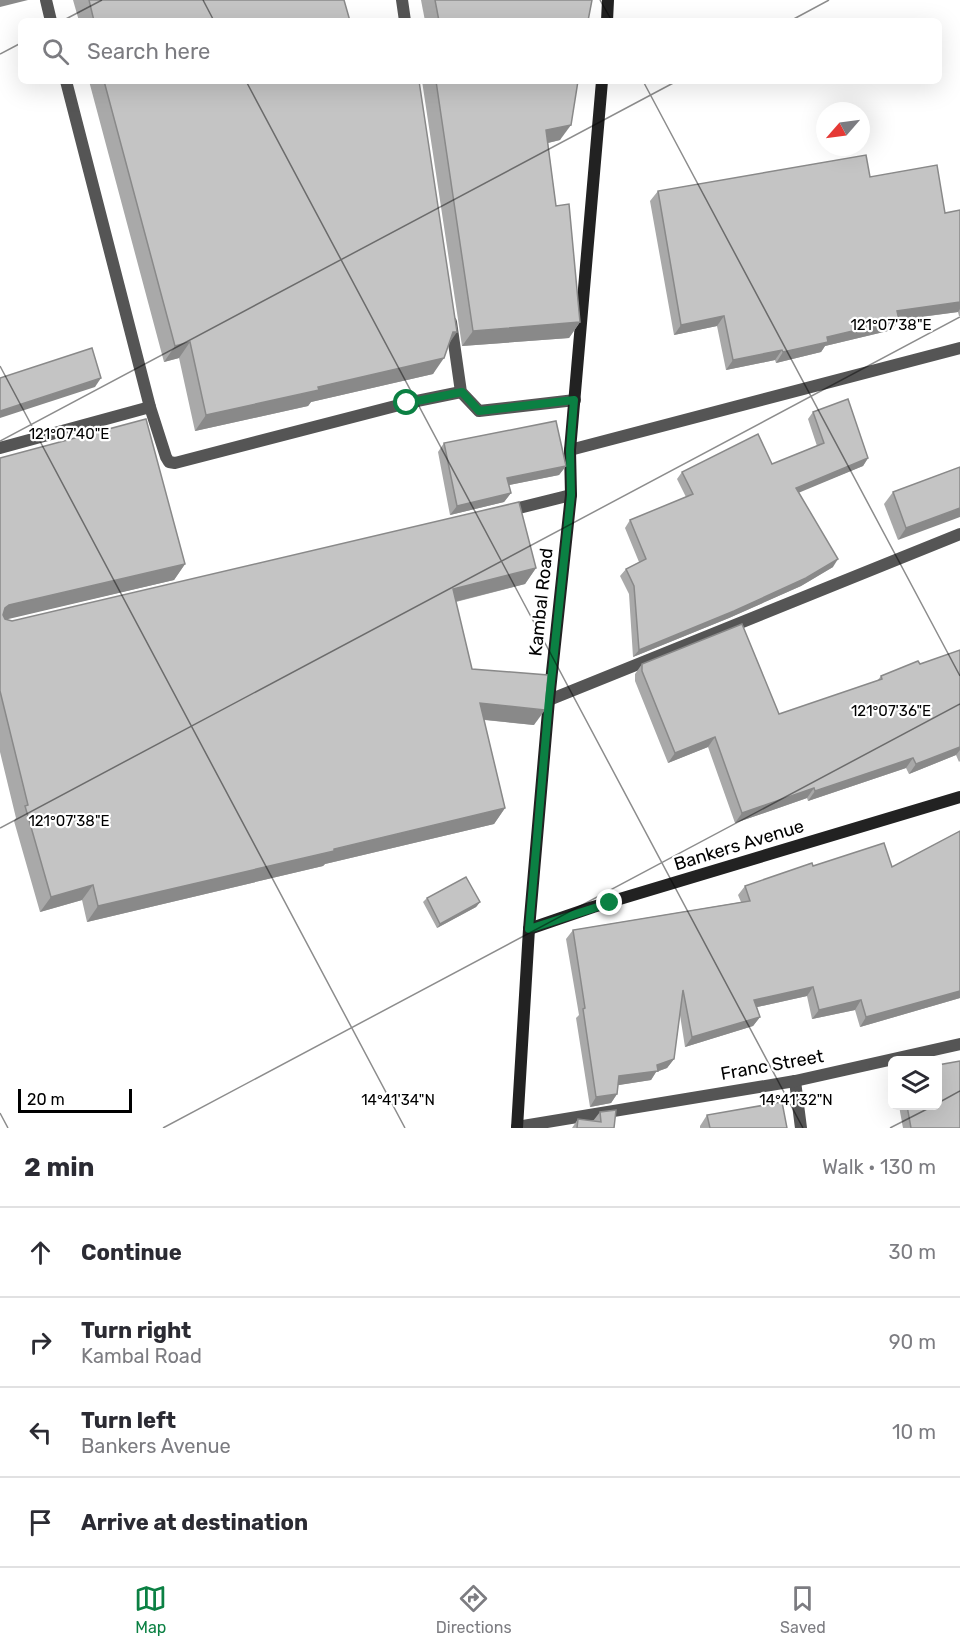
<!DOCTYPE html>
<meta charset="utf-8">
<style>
:root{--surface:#fff;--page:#f7f7f7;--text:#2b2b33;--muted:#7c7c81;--line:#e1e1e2;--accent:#0b8043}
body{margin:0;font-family:Rubik,sans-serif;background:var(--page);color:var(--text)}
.controls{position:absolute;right:18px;bottom:18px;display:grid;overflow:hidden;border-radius:9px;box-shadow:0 6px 24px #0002}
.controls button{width:54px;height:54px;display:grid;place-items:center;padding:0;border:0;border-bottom:2px solid var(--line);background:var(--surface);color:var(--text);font:30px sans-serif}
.compass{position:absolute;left:816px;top:102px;width:54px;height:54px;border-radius:50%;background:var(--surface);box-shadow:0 6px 24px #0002;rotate:242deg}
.scale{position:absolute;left:18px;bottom:15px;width:114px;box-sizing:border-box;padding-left:6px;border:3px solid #000;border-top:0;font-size:16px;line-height:21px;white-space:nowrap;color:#000;-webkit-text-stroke:4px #fff;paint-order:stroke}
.stop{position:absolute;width:18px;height:18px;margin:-14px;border:4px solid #0b8043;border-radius:50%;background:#fff}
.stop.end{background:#0b8043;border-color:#fff;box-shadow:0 2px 6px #0008}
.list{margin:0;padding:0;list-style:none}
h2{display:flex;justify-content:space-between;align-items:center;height:78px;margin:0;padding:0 24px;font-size:26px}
h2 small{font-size:20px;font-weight:400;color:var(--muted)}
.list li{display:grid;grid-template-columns:39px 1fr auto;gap:18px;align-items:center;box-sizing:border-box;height:90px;padding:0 24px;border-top:2px solid var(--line)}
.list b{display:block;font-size:22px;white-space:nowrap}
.list p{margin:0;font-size:20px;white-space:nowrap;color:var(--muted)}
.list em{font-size:20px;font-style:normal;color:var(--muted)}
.icon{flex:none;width:33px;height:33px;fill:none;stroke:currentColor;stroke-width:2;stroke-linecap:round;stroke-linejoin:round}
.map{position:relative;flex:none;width:960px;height:1128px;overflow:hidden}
.search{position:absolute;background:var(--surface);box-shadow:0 6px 24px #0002;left:18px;right:18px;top:18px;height:66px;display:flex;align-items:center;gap:15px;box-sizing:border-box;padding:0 21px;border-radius:9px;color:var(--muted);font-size:22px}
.sheet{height:438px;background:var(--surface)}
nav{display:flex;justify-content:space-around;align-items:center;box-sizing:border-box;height:84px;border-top:2px solid var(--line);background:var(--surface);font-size:16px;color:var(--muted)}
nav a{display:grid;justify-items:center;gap:3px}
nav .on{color:var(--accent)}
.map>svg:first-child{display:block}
</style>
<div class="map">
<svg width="960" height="1128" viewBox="0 0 960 1128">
<rect width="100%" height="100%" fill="#fff"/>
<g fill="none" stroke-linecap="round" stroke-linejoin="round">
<g stroke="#555" stroke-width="12">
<polyline points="46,0 51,21"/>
<polyline points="402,0 405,21"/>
<polyline points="66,81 150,407 166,457 169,462 175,463 407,403 461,392"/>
<polyline points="451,322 461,392 479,411 575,400"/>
<polyline points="0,448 150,407"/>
<polyline points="507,511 571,495"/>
</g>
<g stroke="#555" stroke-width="12">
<polyline points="570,450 960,348"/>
<polyline points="549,700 960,534"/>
<polyline points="795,1081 801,1128"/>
<polyline points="517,1127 795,1081 960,1044"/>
</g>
<g stroke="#222" stroke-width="12">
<polyline points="607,21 608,0"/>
<polyline points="529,929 593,907 960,797"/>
<polyline points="517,1128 529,929 549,700 571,495 570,450 602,81"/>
</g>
</g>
<g fill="#a9a9a9">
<polygon points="73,0 344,0 350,21 79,21"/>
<polygon points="421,0 592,0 588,21 425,21"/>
<polygon points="89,81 419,81 449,343 433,374 311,402 308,406 195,431 179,358 164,362"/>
<polygon points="422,81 578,81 560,140 548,143 556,206 580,322 569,338 462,346"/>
<polygon points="870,177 945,213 960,210 960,316 959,316 958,312 899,320 892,330 825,346 821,352 776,363 775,360 726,370 717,326 674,335 650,201 658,191"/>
<polygon points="813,412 868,458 863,466 798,492 833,567 801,586 729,618 633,657 629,594 620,576 626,569 639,562 625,528 630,520 686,497 677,479 682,472 772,464 817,446 808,419"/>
<polygon points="444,443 566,466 559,475 509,485 511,493 504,502 450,515 438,452"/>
<polygon points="0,458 185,564 174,580 5,619 12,621 536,568 525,584 456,602 472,669 534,725 484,720 505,808 494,824 325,864 323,866 87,922 82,900 40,912 14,821 16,818 0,752"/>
<polygon points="960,467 898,540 884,504 893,492"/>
<polygon points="960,650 960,761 959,762 956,755 909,774 906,768 808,801 807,798 735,823 708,747 668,763 635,681 635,674 642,664 779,714 877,681 881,676 920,664"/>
<polygon points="960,831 960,998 860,1027 855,1010 812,1019 807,996 757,1007 760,1017 753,1026 685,1047 680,1015 674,1059 667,1068 656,1072 651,1080 618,1085 617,1094 611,1103 590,1107 576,1018 579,1015 566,939 573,930 741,902 738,895 745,886 813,866 892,867"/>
<polygon points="427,898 480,902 476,907 437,928 423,902"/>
<polygon points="899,1106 938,1106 960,1128 903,1128"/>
<polygon points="600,1112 614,1128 572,1128 578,1119 593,1121"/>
<polygon points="707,1115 787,1128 700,1128 700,1126"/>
</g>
<g fill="#898989">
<polygon points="0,0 28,0 0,7"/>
<polygon points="571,125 560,140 535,146 546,130"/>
<polygon points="960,302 960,309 958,312 889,321 897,311"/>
<polygon points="724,316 717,326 674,335 681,325"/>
<polygon points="899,320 892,330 825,346 821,352 776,363 783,352 827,337"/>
<polygon points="580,322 569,338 462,346 473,331"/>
<polygon points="453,332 457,332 446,348"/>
<polygon points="190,342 179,358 164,362 175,346"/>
<polygon points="782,350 775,360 726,370 733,360"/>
<polygon points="444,358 433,374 311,402 308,406 195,431 206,415 318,387"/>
<polygon points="101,378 95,387 0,418 0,411"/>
<polygon points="868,458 863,466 791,496 796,488"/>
<polygon points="566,466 559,475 500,487 507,478"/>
<polygon points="511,493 504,502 450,515 457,506"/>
<polygon points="960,508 960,517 898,540 906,528"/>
<polygon points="838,559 833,567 801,586 729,618 633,657 639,650"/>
<polygon points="185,564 174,580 0,621 5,608 9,605"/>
<polygon points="536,568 525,584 442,605 453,589"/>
<polygon points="480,703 545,710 534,725 469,718"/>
<polygon points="715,737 708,747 668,763 675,753"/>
<polygon points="960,747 960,750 956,755 909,774 916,764"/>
<polygon points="913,758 906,768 808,801 815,791"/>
<polygon points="814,788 807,798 735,823 742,813"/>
<polygon points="505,808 494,824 325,864 323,866 87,922 98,906"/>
<polygon points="93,885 82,900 40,912 51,897"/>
<polygon points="480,902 476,907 437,928 440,924"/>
<polygon points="813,987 807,996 748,1009 754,1000"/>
<polygon points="960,991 960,998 860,1027 866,1017"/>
<polygon points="861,1000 855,1010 812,1019 819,1010"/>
<polygon points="760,1017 753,1026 685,1047 692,1037"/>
<polygon points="674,1059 667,1068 656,1072 651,1080 613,1086 619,1076 657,1065"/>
<polygon points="617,1094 611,1103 590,1107 596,1097"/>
</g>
<g fill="#c4c4c4" stroke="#898989" stroke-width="1.5">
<polygon points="89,0 344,0 350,21 94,21"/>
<polygon points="435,0 592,0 588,21 439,21"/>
<polygon points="104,81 419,81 457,332 453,332 444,358 318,387 319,390 206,415 190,342 175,346"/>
<polygon points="436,81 578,81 571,125 546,130 556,206 569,204 580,322 473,331"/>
<polygon points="866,155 870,177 937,165 945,213 960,210 960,302 897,311 899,320 827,337 828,342 783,352 782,350 733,360 724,316 681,325 658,191"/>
<polygon points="92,348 101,378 0,411 0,378"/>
<polygon points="848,399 868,458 796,488 838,559 806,578 734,611 639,650 634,586 626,569 646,559 630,520 693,494 682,472 758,434 772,464 824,443 813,412"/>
<polygon points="146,419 185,564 9,605 5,608 3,615 5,619 12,621 519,502 536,568 453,589 472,669 548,675 545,710 480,703 505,808 334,849 334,851 98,906 93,885 51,897 25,806 28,805 0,691 0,458"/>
<polygon points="556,421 566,466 507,478 511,493 457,506 444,443"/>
<polygon points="960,467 960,508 906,528 893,492"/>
<polygon points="742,624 779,714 882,679 881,676 918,661 920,664 960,650 960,747 916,764 913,758 815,791 814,788 742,813 715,737 675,753 642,671 642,664"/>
<polygon points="960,831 960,991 866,1017 861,1000 819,1010 813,987 754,1000 760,1017 692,1037 683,990 674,1059 657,1065 658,1071 619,1076 617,1094 596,1097 583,1009 585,1008 573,930 750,901 745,886 812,863 813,866 884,843 892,867"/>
<polygon points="466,877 480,902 440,924 427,898"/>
<polygon points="960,1061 960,1128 911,1128 907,1106 938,1106 938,1065"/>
<polygon points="782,1102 787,1128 710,1128 707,1115"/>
<polygon points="616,1110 614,1128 577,1128 578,1119 601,1122 600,1112"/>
</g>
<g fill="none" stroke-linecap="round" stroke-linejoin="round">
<polyline stroke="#0b8043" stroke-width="8" points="407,403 462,392 479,411 574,400 570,450 571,495 549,700 529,929 610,903"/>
</g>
<path fill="none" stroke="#000" stroke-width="1.5" stroke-opacity="0.45" d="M203,0L214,21M600,0L612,21M62,21L102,0M790,21L829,0M0,54L21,43M246,81L803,1128M643,81L960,676M0,366L405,1128M0,441L677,81M0,828L960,317M938,1103L960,1091M0,1113L8,1128M163,1128L960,704M890,1128L933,1106"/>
<g text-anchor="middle" stroke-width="4.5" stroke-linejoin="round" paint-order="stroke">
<g font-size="18" fill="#000" stroke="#fff">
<text transform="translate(541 602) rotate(-84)" y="6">Kambal Road</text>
<text transform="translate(739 845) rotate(-17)" y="6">Bankers Avenue</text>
<text transform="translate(772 1065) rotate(-10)" y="6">Franc Street</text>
</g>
</g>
<g font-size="15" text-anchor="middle" fill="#000" stroke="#fff" stroke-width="4.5" stroke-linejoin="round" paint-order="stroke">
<text x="891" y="330">121°07'38"E</text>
<text x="69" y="439">121°07'40"E</text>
<text x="891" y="716">121°07'36"E</text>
<text x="69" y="826">121°07'38"E</text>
<text x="398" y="1105">14°41'34"N</text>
<text x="796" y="1105">14°41'32"N</text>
</g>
</svg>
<div class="controls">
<button><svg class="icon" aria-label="layers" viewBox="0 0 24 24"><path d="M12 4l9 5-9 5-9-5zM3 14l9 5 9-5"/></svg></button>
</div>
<svg class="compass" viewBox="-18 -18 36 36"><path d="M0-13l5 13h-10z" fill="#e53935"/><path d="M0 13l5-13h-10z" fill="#7c7c81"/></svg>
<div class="scale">20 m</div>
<div class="stop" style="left:407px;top:403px"></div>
<div class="stop end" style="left:610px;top:903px"></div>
<div class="search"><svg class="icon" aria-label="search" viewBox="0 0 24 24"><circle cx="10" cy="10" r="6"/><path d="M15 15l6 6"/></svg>Search here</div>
</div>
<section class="sheet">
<h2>2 min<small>Walk · 130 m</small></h2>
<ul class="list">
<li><svg class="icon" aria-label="ahead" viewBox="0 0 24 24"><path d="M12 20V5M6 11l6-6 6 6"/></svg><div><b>Continue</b></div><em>30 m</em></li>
<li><svg class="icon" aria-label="right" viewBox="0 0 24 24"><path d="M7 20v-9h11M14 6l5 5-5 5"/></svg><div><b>Turn right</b><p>Kambal Road</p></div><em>90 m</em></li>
<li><svg class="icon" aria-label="left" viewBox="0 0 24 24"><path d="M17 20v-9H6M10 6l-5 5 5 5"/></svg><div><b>Turn left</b><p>Bankers Avenue</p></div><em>10 m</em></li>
<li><svg class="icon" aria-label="arrive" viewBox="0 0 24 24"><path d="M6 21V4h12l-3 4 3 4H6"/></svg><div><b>Arrive at destination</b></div></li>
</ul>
</section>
<nav>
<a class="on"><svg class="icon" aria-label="map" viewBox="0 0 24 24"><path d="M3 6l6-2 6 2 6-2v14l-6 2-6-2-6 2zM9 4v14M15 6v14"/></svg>Map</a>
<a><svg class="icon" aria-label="directions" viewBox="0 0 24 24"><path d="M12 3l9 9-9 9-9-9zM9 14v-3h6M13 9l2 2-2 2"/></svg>Directions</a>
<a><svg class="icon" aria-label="saved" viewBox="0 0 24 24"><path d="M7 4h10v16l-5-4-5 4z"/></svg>Saved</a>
</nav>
